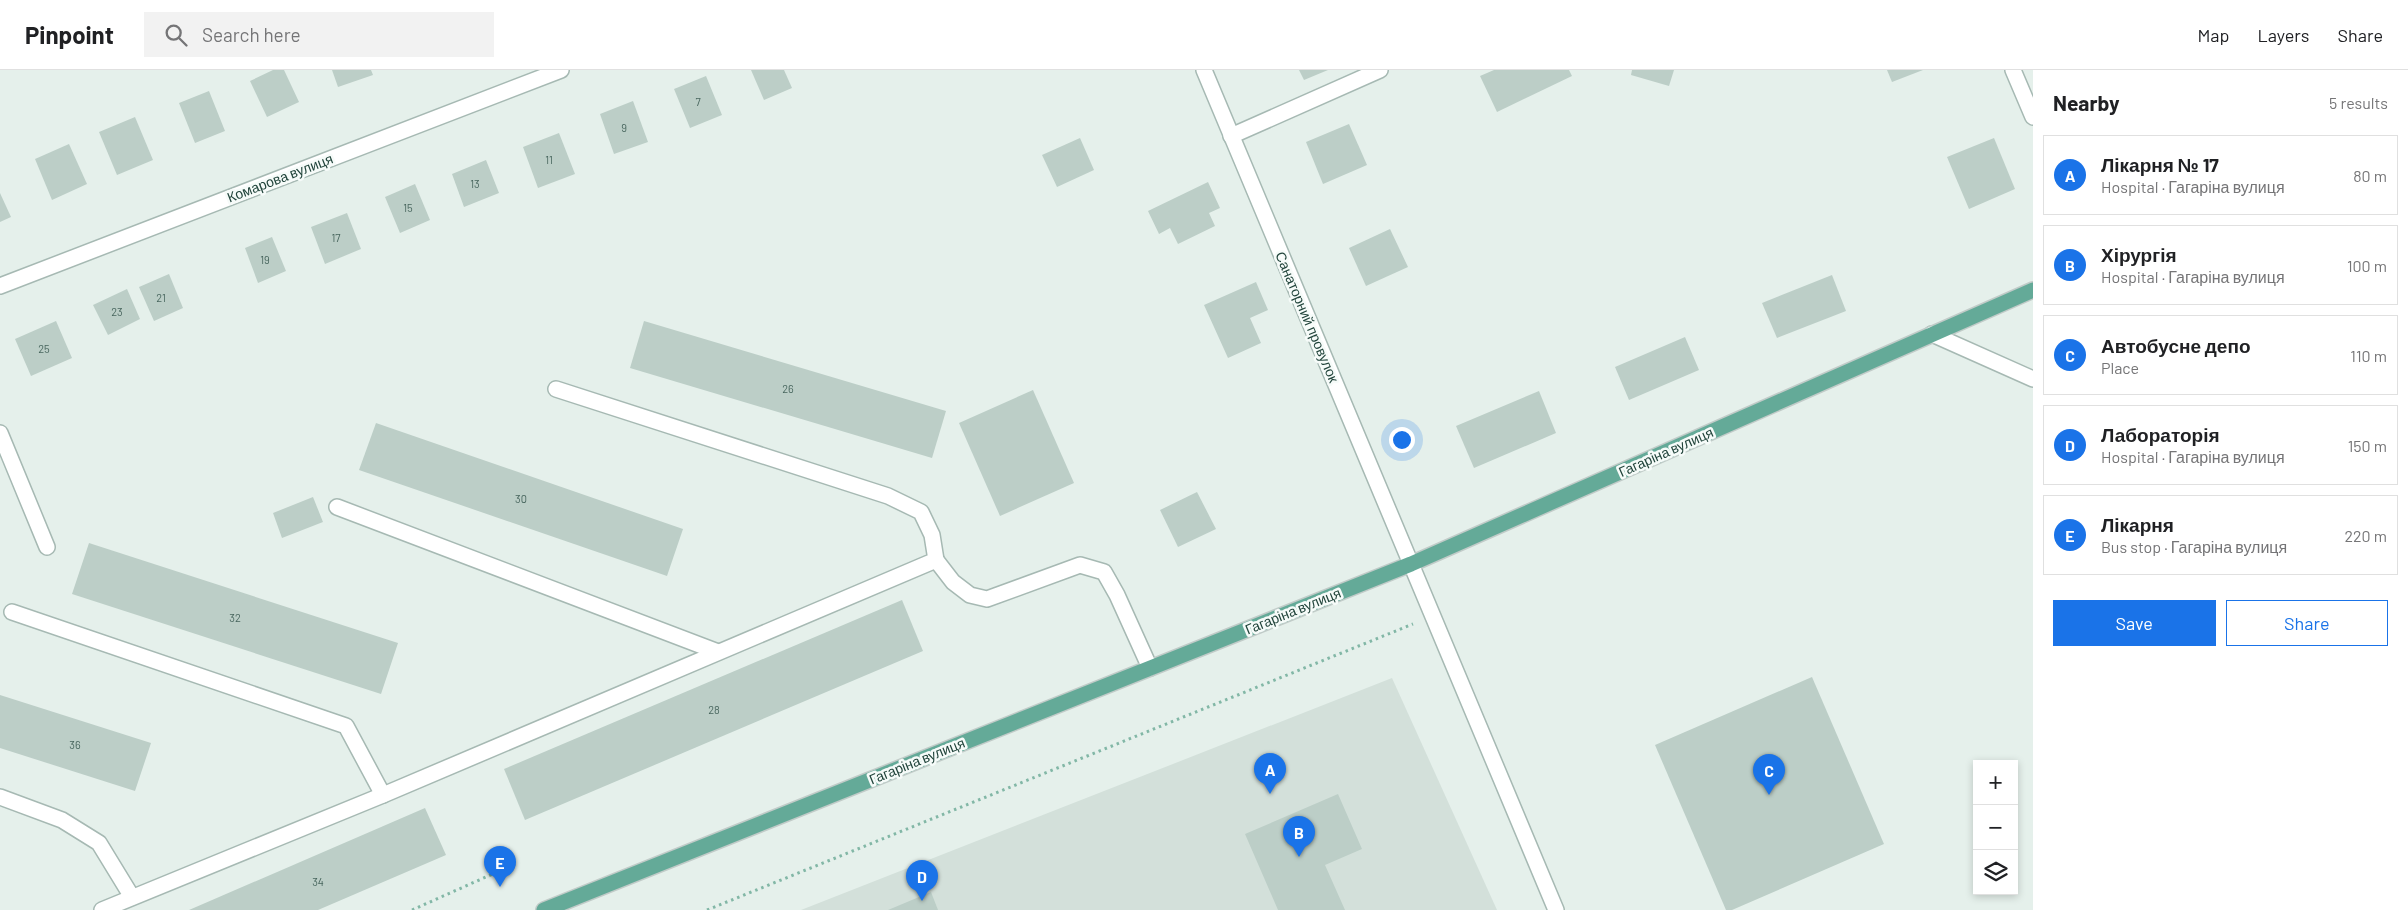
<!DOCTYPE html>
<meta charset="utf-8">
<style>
:root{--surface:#fff;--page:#f2f2f2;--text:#202124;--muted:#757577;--line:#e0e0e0;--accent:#1a73e8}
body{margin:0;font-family:Barlow,sans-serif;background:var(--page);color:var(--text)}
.controls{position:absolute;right:15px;bottom:15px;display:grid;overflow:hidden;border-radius:0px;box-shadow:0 2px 8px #0003}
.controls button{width:45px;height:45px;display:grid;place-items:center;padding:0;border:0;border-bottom:1px solid var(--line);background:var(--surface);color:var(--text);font:25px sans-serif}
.you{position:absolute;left:1401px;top:369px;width:18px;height:18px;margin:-12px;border:4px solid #fff;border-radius:50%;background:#1a73e8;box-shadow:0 0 0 8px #1a73e833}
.badge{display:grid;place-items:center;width:32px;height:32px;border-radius:50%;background:var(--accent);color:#fff;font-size:16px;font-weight:700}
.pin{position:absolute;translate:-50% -41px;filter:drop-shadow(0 1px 2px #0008)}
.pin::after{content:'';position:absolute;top:26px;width:18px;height:15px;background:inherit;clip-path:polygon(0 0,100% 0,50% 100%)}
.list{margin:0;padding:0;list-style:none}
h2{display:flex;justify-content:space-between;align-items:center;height:65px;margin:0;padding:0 20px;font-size:21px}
h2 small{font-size:16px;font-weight:400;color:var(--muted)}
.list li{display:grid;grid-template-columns:32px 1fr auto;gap:15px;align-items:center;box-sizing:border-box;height:80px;margin:0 10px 10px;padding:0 10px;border:1px solid var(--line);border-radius:0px}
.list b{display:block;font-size:19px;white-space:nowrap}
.list p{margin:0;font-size:16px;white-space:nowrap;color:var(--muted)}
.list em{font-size:16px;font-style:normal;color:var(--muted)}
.actions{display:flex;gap:10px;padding:15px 20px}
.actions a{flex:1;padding:11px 0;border:1px solid var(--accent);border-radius:0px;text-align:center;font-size:18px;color:var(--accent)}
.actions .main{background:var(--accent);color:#fff}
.icon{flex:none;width:28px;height:28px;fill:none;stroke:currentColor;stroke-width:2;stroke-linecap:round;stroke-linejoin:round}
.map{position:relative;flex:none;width:2033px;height:840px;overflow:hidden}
header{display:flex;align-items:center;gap:30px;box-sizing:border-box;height:70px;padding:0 25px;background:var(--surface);border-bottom:1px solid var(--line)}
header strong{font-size:24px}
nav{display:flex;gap:28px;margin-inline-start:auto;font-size:18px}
.search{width:350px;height:45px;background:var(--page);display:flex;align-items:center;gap:12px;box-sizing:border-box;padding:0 18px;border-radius:0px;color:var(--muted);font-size:19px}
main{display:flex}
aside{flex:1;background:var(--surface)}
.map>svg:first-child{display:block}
</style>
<header>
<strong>Pinpoint</strong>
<div class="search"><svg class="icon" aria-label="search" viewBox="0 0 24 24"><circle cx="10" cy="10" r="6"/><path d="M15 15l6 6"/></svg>Search here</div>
<nav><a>Map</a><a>Layers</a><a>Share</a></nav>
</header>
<main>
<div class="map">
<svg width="2033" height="840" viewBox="0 0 2033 840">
<rect width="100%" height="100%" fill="#e5f0eb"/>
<polygon fill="#d3e0da" points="1392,608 1497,840 801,840"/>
<g fill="#bccec7">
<polygon points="273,0 284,0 299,32 267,47 250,11"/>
<polygon points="332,0 371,0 373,5 338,17"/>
<polygon points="751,0 784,0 792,18 764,30"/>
<polygon points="1299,0 1328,0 1304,10"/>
<polygon points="1494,0 1569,0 1572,6 1497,42 1480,6"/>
<polygon points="1632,0 1674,0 1669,16 1631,5"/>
<polygon points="1887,0 1923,0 1892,12"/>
<polygon points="706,6 722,45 690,58 674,19"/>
<polygon points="209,21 225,61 195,73 179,33"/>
<polygon points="633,31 648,72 614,84 600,44"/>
<polygon points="135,47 153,90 117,105 99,62"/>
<polygon points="1349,54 1367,95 1323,114 1306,72"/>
<polygon points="559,63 575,104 538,118 523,77"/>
<polygon points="1080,68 1094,100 1057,117 1042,85"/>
<polygon points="1994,68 2015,119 1969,139 1947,87"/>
<polygon points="69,74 87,114 52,130 35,89"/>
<polygon points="486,90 499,123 464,137 452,104"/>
<polygon points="1208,112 1220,138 1209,143 1215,156 1178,174 1170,158 1159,164 1148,141"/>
<polygon points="415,114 430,150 400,163 385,127"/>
<polygon points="0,123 11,147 0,152"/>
<polygon points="347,143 361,179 325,194 311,157"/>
<polygon points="1390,159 1408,197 1366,216 1349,178"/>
<polygon points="272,167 286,201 258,213 245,178"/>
<polygon points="169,204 183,238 154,251 139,217"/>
<polygon points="1832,205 1846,241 1777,268 1762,233"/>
<polygon points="1256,212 1268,240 1250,248 1261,273 1228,288 1204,235"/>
<polygon points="127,219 140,249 108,265 93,235"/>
<polygon points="56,251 72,288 31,306 15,269"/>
<polygon points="644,251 946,341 932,388 630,298"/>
<polygon points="1685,267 1699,300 1629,330 1615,297"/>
<polygon points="1033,320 1074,413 1000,446 959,353"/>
<polygon points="1539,321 1556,363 1474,398 1456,356"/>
<polygon points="376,353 683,459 667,506 359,400"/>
<polygon points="1197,422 1216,459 1178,477 1160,440"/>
<polygon points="313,427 323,452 282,468 273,443"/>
<polygon points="89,473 398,573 381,624 72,524"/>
<polygon points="902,530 923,581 525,750 504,699"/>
<polygon points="1812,607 1884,774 1732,840 1726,840 1655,675"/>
<polygon points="0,625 151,673 135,721 0,678"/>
<polygon points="1338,724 1362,779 1325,795 1345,840 1278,840 1245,764"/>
<polygon points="425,738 446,785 318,840 189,840"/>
<polygon points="931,822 938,840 888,840"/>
</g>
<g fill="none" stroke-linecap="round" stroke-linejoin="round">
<g stroke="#a6b9b3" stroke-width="18">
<g id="minor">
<polyline points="1204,0 1556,840"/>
<polyline points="2013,0 2033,47"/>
<polyline points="1231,66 1380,0"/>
<polyline points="0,216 561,0"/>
<polyline points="1932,264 2033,309"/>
<polyline points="0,363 47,477"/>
<polyline points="337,437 718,582"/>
<polyline points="936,490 953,512 970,525 987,529 1080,495 1104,502 1117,525 1150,598"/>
<polyline points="12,542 346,656 383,725"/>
<polyline points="0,727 62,750 99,773 132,827"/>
<polyline points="102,840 383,725 936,490 932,465 921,442 888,426 556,319"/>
</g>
</g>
<g stroke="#c1cbc8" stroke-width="18">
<polyline id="major" points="544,840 1411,494 2033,220"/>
</g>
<g stroke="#82b7a6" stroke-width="3" stroke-dasharray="2.5 4" stroke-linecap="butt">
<polyline points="412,840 515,794"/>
<polyline points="707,840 1413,554"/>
</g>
<use href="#minor" stroke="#fff" stroke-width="15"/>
<use href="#major" stroke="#64aa98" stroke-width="15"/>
</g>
<g text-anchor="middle" stroke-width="5" stroke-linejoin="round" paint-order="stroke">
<g font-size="11" fill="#48665e">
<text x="698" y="36">7</text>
<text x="624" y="62">9</text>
<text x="549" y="94">11</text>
<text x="475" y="118">13</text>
<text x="408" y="142">15</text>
<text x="336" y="172">17</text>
<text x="265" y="194">19</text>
<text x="161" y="232">21</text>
<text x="117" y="246">23</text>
<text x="44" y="283">25</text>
<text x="788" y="323">26</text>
<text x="521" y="433">30</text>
<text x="235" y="552">32</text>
<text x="714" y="644">28</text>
<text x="75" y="679">36</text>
<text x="318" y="816">34</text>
</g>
<g font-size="14" fill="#21443b" stroke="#f6fbf9">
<text transform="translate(280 108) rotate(-21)" y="5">Комарова вулиця</text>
<text transform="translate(1307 247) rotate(67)" y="5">Санаторний провулок</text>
<text transform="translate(1666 382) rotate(-24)" y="5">Гагаріна вулиця</text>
<text transform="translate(1293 541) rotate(-22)" y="5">Гагаріна вулиця</text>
<text transform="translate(917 691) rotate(-22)" y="5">Гагаріна вулиця</text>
</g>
</g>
</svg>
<div class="controls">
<button>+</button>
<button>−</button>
<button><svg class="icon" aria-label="layers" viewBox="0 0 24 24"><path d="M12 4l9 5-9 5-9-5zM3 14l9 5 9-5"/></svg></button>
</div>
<div class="you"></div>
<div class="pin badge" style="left:1270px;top:724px">A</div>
<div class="pin badge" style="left:1299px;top:787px">B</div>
<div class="pin badge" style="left:1769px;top:725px">C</div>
<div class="pin badge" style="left:922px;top:831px">D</div>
<div class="pin badge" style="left:500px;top:817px">E</div>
</div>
<aside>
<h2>Nearby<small>5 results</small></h2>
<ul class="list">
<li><span class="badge">A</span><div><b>Лікарня № 17</b><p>Hospital · Гагаріна вулиця</p></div><em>80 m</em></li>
<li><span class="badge">B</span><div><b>Хірургія</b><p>Hospital · Гагаріна вулиця</p></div><em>100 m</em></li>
<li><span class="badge">C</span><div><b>Автобусне депо</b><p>Place</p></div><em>110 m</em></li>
<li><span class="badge">D</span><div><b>Лабораторія</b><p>Hospital · Гагаріна вулиця</p></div><em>150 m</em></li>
<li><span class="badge">E</span><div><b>Лікарня</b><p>Bus stop · Гагаріна вулиця</p></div><em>220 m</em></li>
</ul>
<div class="actions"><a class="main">Save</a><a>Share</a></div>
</aside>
</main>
